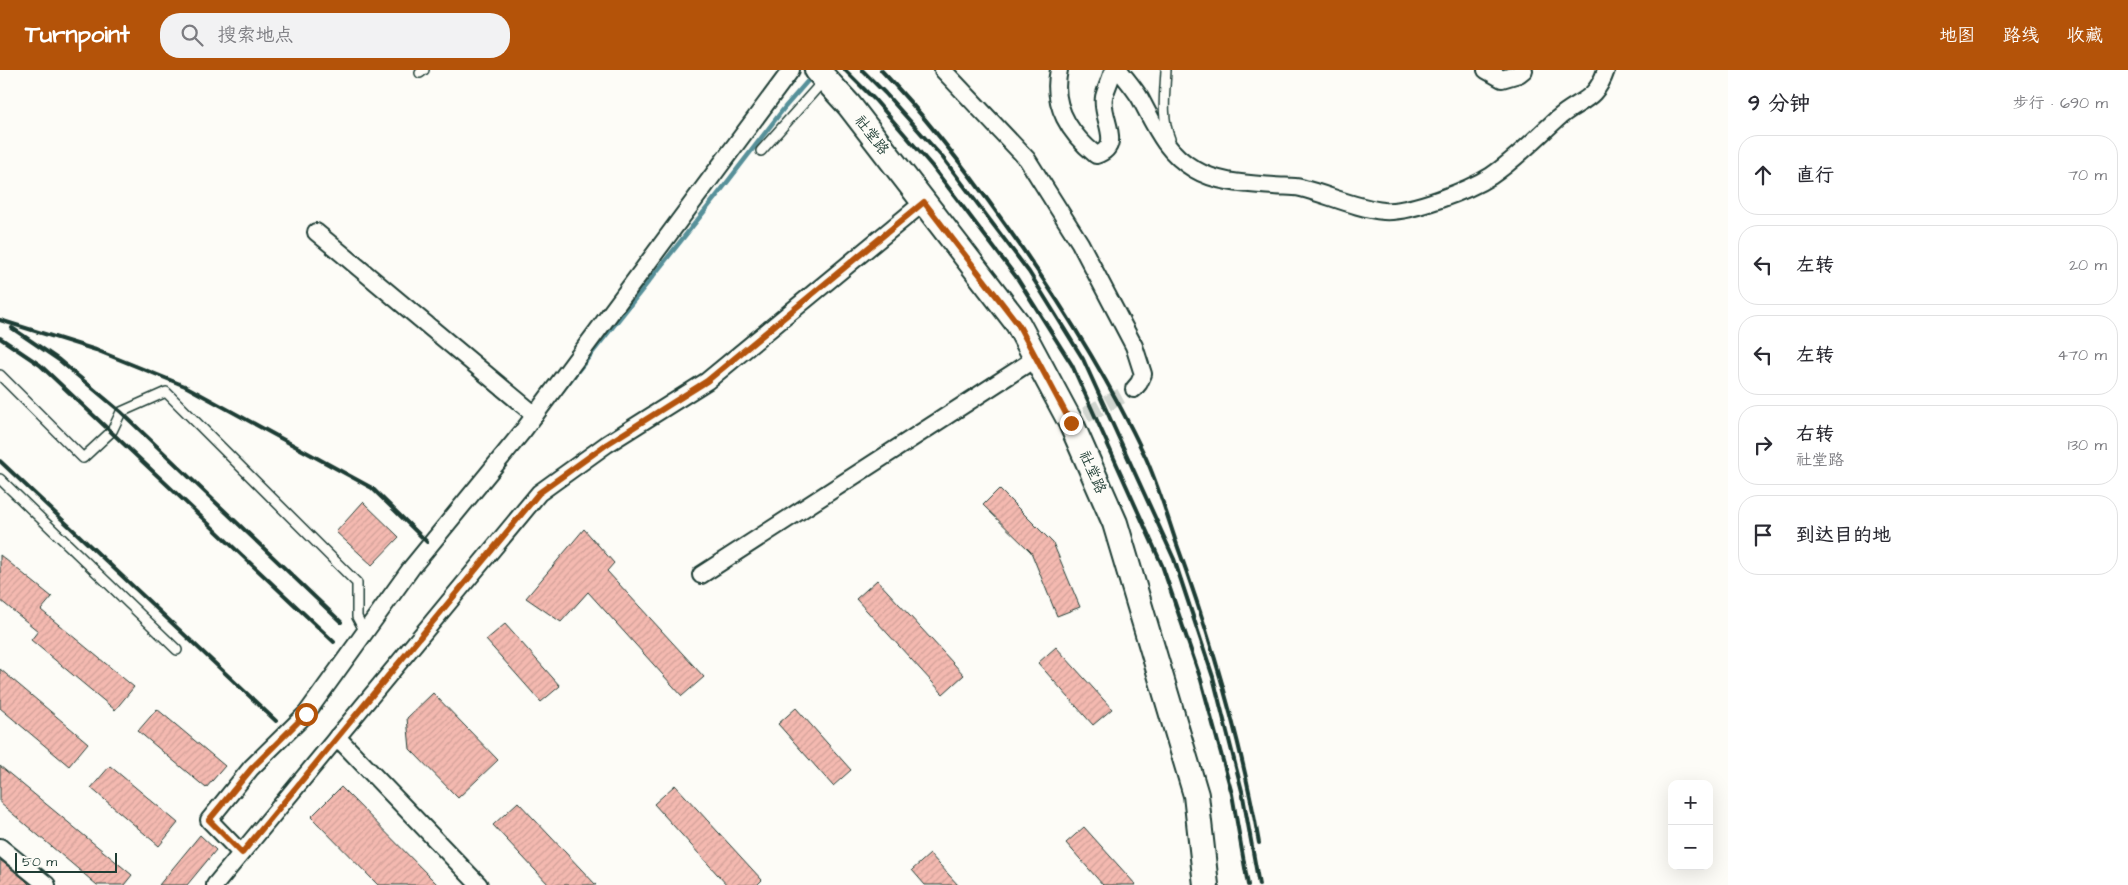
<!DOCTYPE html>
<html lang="zh">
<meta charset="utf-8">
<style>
:root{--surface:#fff;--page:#f2f2f3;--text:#2b2b33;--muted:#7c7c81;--line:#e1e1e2;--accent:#b45309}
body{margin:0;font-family:"Architects Daughter","LXGW WenKai TC",sans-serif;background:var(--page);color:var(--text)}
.controls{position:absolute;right:15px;bottom:15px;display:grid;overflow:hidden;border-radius:10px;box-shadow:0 5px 20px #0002}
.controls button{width:45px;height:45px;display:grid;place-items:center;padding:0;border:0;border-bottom:1px solid var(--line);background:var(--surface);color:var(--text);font:25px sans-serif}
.scale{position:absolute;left:15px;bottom:12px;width:102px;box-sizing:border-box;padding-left:5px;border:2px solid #1f3d34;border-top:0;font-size:14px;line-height:18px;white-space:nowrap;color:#1f3d34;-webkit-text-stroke:4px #fdfcf7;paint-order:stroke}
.stop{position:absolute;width:15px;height:15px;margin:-11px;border:4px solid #b45309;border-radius:50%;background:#fff}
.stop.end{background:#b45309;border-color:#fff;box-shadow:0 1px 5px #0008}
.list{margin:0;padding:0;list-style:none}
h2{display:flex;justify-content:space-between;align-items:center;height:65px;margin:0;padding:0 20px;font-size:21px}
h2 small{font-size:16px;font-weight:400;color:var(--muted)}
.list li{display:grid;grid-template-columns:32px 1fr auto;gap:15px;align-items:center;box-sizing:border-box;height:80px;margin:0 10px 10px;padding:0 10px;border:1px solid var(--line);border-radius:20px}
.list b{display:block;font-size:19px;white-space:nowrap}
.list p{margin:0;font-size:16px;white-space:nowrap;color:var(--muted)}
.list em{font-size:16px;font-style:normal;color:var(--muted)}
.icon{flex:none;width:28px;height:28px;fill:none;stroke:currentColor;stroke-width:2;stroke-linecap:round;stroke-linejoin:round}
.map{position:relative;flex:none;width:1728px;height:815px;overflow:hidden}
header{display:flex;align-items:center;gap:30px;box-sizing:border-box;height:70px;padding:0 25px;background:var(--accent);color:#fff}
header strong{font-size:24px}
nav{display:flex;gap:28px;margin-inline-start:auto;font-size:18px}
.search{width:350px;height:45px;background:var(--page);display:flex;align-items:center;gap:12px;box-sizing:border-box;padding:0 18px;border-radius:20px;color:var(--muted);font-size:19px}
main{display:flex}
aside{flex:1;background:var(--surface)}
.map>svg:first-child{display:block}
</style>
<header>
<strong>Turnpoint</strong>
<div class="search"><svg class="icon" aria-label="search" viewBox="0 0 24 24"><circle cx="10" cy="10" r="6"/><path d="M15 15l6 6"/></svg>搜索地点</div>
<nav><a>地图</a><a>路线</a><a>收藏</a></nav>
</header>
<main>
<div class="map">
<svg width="1728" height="815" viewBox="0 0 1728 815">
<defs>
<pattern id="building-hatch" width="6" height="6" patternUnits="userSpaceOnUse" patternTransform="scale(1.25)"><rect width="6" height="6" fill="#f4b9b0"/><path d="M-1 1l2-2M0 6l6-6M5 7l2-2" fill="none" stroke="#d1a098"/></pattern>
</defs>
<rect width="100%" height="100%" fill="#fdfcf7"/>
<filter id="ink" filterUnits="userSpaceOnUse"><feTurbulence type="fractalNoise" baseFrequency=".02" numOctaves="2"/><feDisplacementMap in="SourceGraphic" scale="10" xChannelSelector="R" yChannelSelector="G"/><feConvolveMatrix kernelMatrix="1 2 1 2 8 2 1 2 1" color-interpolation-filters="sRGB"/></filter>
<g filter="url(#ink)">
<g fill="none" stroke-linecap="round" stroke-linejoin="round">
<polyline stroke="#579099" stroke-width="4.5" points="562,321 722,119 785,37 812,6"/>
</g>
<g fill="url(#building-hatch)" stroke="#1f3d34">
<polygon points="999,419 1053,473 1080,537 1057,546 1031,482 983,435"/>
<polygon points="363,432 399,467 372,495 336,462"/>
<polygon points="584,459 614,493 607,501 704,607 682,626 588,522 561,552 526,528"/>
<polygon points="0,485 52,527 41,540 134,617 115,640 31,570 38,561 0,530"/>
<polygon points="877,510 964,605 943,624 856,529"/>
<polygon points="505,554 560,616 541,632 486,570"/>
<polygon points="1056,577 1112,639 1093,655 1038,593"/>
<polygon points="0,599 88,673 69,696 0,638"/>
<polygon points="433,623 498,690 458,728 410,679 407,648"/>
<polygon points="796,638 851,700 833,716 778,654"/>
<polygon points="157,639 225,696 206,718 138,661"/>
<polygon points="0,696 132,805 124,815 97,815 0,733"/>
<polygon points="110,696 178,753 159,776 91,718"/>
<polygon points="675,715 762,810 757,815 727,815 654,734"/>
<polygon points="341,717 438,815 378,815 311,747"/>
<polygon points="518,732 596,815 549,815 493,755"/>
<polygon points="1084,757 1136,815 1103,815 1066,773"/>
<polygon points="200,765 216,780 187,815 159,815"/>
<polygon points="930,784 958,815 925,815 912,800"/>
<polygon points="0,790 25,810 30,815 0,815"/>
</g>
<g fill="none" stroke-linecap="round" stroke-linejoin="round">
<polyline stroke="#d1d6d0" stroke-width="16" stroke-dasharray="16 8" stroke-linecap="butt" points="1086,345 1134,319"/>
<g stroke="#1f3d34" stroke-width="12">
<g id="lane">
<path d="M1166,0C1165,23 1161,47 1170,69"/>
<polyline points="420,3 424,0"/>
<polyline points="761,81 825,9"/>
<polyline points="0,305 83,388 112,361 121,342 166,322 357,513 357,547 365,562"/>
<polyline points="0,409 177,580"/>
</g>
</g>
<g stroke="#1f3d34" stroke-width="20">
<g id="street">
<polyline points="943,0 1027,89 1080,173 1134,276 1143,304 1139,313 1134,319"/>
<path d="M1059,0C1051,35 1070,64 1096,85C1125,76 1100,48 1104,27C1106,19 1110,11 1112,4L1120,1C1126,9 1134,18 1140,28C1155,56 1165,82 1194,99C1217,113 1248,114 1274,116C1283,117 1293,116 1301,118C1329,125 1355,138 1384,141C1410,143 1469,120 1491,106C1515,90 1536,68 1557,49C1579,29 1595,33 1606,0"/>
<polyline points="1486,0 1502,9 1519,4 1524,0"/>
<polyline points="316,162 535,345"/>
<polyline points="701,505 1036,288"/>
<polyline points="337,667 479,815"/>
<polyline points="0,777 47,815"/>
<polyline points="241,783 209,750 251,698 306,644 412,497 523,361 791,0"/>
<polyline points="215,815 539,423 607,374 707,311 924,132"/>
</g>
</g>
<g stroke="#1f3d34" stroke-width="28">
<polyline id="secondary" points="817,0 849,35 1018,254 1071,353 1115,453 1196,725 1206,815"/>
</g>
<use href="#lane" stroke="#fdfcf7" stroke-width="9"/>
<use href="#street" stroke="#fdfcf7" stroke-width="16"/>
<use href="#secondary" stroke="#fdfcf7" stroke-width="24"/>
<g stroke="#1f3d34" stroke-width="4">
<polyline points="845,0 875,30 932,96 1017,208 1072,295 1162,495 1201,610 1232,724 1248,815"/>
<polyline points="862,0 885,23 943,88 1029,202 1083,289 1174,489 1213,607 1242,721 1259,815"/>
<path d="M881,0C927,48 966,99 1005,154C1058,228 1106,304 1145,386C1157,412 1166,442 1175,469C1211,568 1241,669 1259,773"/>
<polyline points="0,250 96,280 185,316 372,418 427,472"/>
<polyline points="12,258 59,290 121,342 341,552"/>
<polyline points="0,268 40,295 334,572"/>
<polyline points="0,391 276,651"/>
</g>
</g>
</g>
<g fill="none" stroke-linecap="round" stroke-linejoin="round" filter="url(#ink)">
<polyline stroke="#b45309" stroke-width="6" points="306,644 252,698 209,750 242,783 539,423 607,374 707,311 924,132 1018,254 1071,353"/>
</g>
<g text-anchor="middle" stroke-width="4.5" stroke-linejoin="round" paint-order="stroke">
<g font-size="15" fill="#1f3d34" stroke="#fdfcf7">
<text transform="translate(872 65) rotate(52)" y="5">社堂路</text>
<text transform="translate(1093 402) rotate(66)" y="5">社堂路</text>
</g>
</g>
</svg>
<div class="controls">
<button>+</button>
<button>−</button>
</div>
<div class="scale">50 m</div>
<div class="stop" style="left:306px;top:644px"></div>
<div class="stop end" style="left:1071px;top:353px"></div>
</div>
<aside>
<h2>9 分钟<small>步行 · 690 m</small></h2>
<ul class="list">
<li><svg class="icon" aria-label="ahead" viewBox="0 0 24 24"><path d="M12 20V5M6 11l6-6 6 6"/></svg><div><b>直行</b></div><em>70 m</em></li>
<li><svg class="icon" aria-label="left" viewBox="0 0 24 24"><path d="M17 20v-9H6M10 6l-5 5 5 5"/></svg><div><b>左转</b></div><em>20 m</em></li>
<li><svg class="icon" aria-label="left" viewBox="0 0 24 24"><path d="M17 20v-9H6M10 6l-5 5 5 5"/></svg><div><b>左转</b></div><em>470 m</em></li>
<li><svg class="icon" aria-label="right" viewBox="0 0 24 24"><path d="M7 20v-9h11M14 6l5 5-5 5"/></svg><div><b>右转</b><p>社堂路</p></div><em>130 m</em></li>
<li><svg class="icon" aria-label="arrive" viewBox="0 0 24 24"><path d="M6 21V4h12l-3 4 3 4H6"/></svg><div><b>到达目的地</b></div></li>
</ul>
</aside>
</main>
